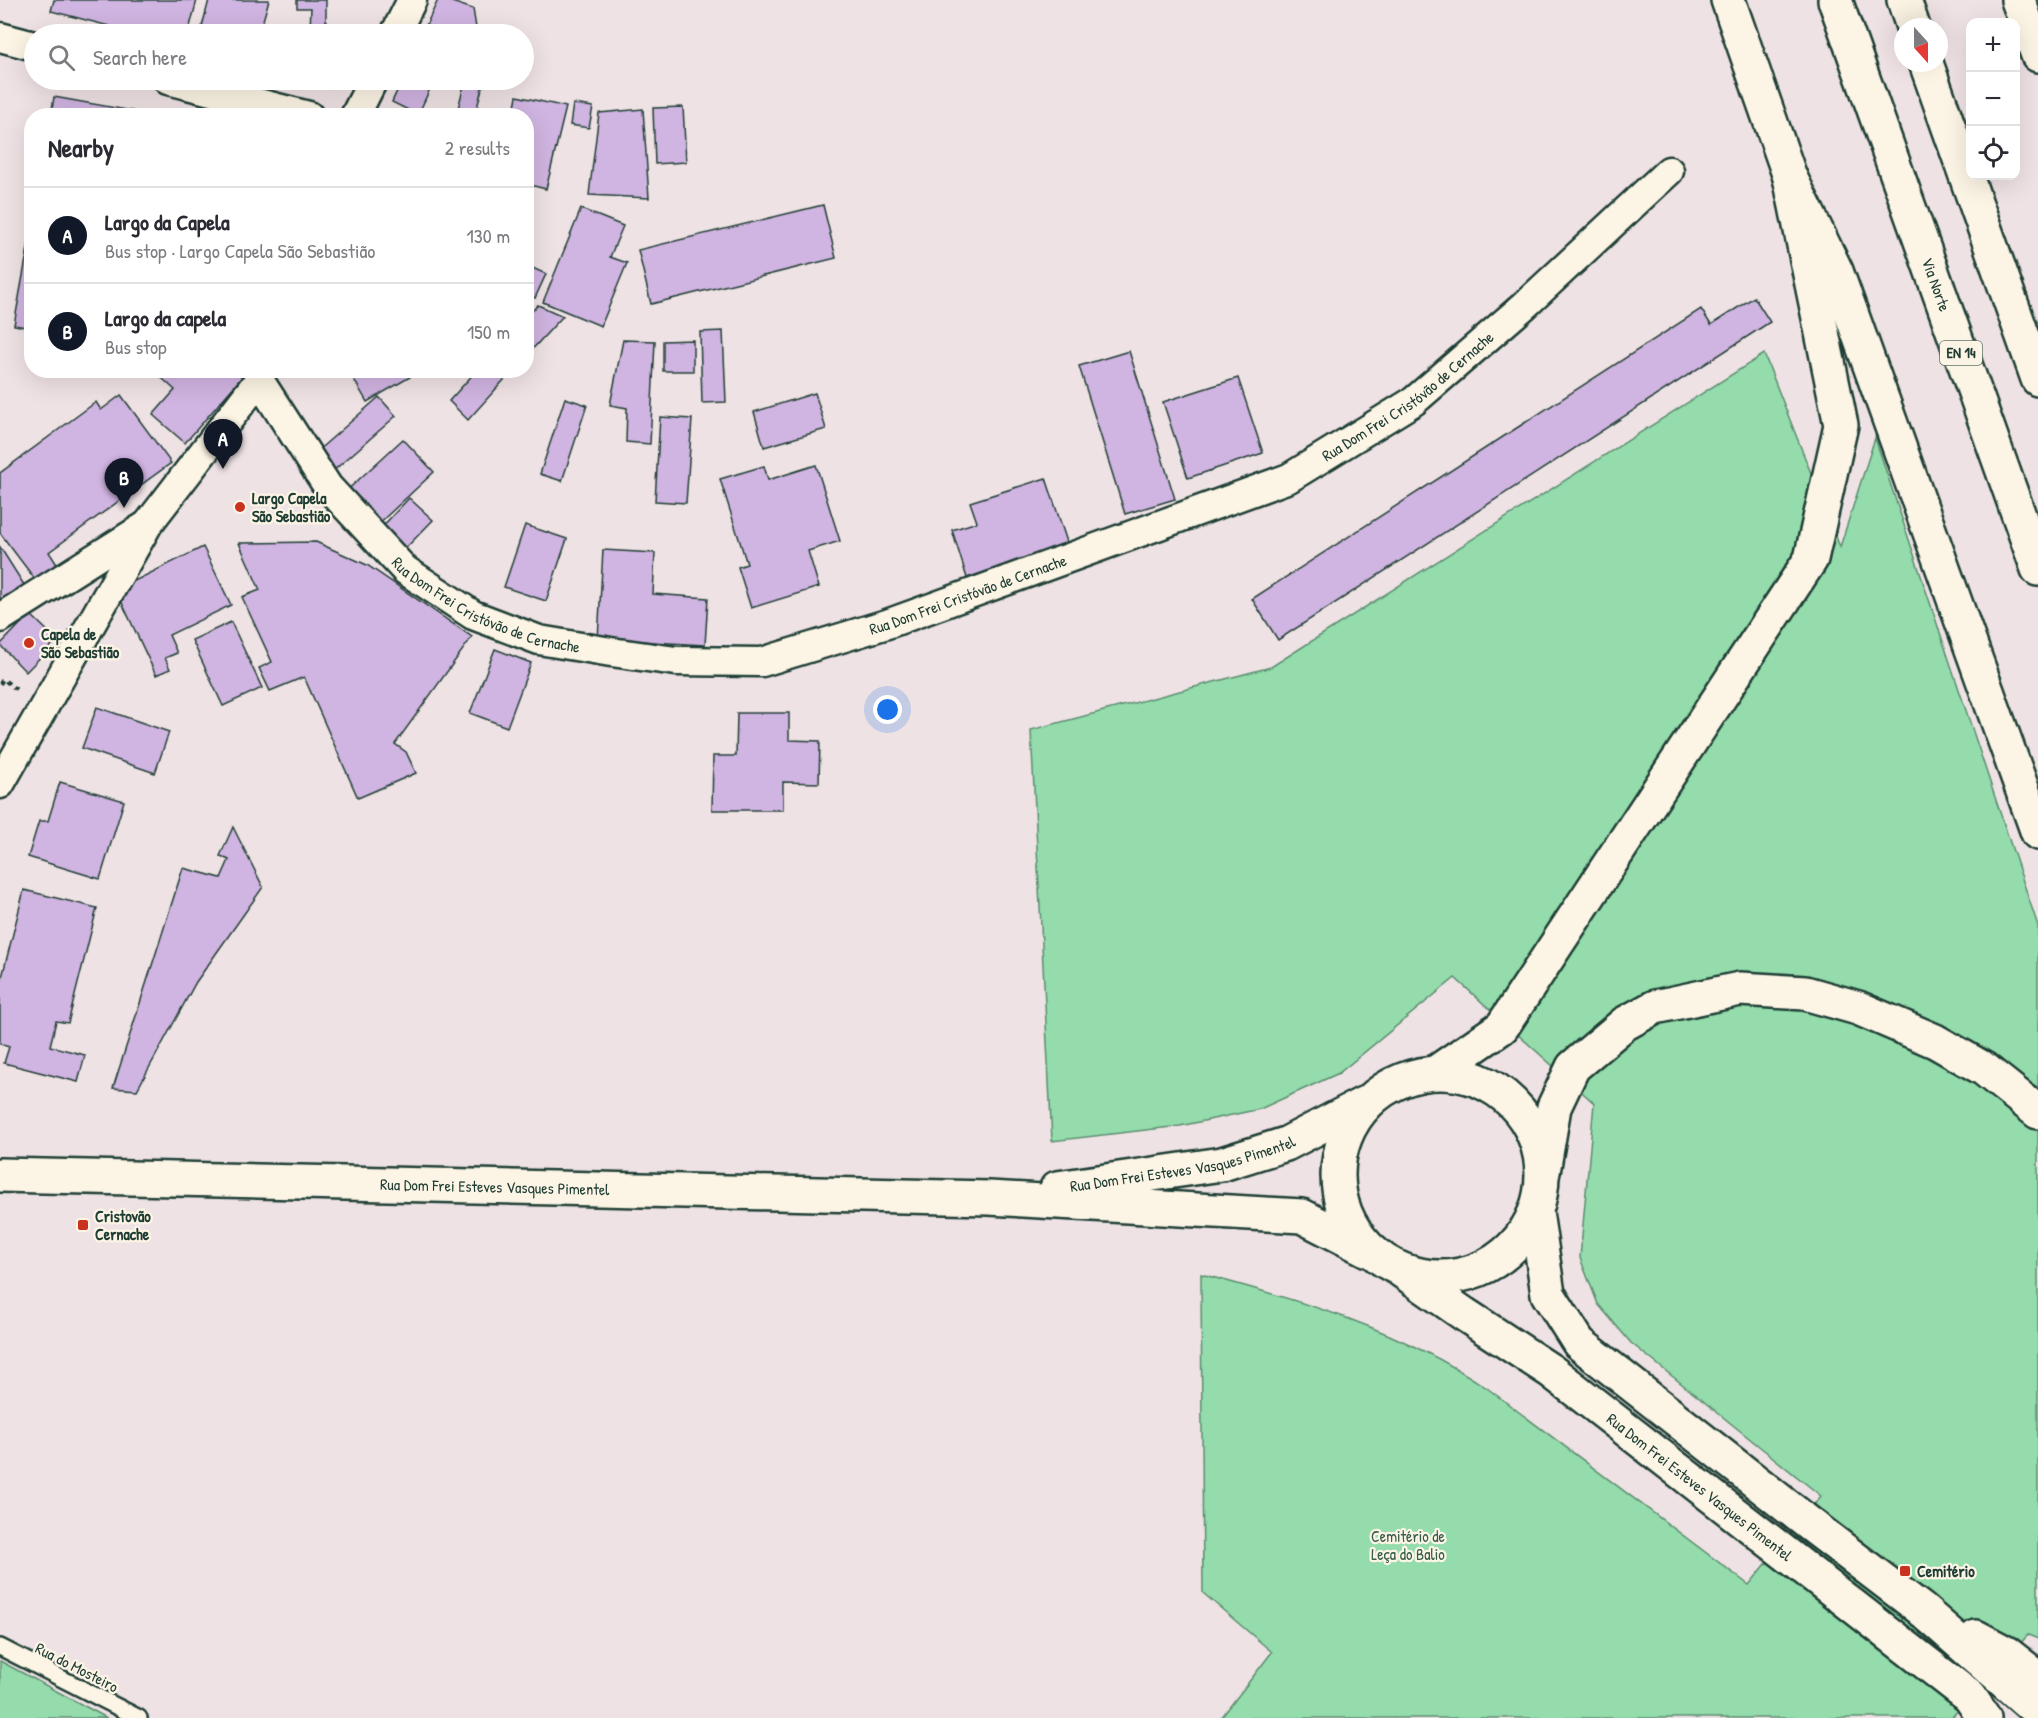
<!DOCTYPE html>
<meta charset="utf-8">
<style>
:root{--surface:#fff;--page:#f7f7f7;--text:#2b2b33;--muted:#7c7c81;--line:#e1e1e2;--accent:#111827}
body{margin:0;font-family:"Patrick Hand",sans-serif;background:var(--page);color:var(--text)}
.controls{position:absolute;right:18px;top:18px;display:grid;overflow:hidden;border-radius:12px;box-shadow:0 6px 24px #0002}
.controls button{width:54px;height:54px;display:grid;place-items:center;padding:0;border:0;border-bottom:2px solid var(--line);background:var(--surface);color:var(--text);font:30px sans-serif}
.compass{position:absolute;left:1894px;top:18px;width:54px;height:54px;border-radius:50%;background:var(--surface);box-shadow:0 6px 24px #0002;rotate:159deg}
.you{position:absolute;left:888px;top:710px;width:21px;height:21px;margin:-15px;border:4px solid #fff;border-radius:50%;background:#1a73e8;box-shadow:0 0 0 9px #1a73e833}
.badge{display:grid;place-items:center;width:39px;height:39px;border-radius:50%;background:var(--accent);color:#fff;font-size:20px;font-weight:700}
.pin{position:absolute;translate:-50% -50px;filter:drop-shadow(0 2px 3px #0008)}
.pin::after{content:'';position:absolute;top:32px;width:21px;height:18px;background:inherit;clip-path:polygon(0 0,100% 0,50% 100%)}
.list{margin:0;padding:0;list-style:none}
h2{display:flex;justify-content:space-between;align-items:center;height:78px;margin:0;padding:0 24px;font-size:26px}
h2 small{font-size:20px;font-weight:400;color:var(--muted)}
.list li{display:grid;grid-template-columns:39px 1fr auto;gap:18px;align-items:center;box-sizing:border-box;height:96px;padding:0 24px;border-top:2px solid var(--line)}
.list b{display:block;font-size:22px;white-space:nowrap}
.list p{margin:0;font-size:20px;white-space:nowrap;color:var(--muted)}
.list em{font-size:20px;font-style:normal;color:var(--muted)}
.icon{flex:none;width:33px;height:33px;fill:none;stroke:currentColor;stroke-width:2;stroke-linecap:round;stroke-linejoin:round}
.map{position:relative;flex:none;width:2038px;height:1718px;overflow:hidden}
.search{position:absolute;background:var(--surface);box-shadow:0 6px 24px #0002;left:24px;top:24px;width:510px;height:66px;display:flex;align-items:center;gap:15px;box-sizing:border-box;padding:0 21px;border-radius:33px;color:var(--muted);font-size:22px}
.panel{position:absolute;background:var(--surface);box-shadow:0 6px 24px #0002;left:24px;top:108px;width:510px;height:270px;border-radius:24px}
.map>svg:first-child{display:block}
</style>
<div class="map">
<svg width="2038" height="1718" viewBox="0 0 2038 1718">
<rect width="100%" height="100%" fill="#efe2e4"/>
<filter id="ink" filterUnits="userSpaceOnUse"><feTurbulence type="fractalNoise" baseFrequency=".0167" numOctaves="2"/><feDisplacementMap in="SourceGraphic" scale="12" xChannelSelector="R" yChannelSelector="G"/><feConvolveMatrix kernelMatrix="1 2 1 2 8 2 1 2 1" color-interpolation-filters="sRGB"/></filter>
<g filter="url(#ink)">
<g fill="#94dcab" stroke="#5a8c70" stroke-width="1.5">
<path d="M1764,354L1840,547L1875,438L2038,926V1639L2028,1635L1951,1718H1221L1272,1652L1203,1593L1201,1274C1302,1301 1400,1329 1487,1388L1749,1585L1821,1496L1631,1343L1598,1304L1580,1258L1594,1103L1455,978L1339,1073L1260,1109L1180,1126L1052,1141L1031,730L1271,667Z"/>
<polygon points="0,1661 107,1718 0,1718"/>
</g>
<g fill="#d0b4e1" stroke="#1f3d34" stroke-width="1.5">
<polygon points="54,0 197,0 188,34 140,34 51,11"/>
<polygon points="209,0 269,0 259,34 200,34"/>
<polygon points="297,0 326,0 326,29 310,29 311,8 297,8"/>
<polygon points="438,0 446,0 473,9 477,34 422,34"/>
<polygon points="295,80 348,80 349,87 295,88"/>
<polygon points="402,80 434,80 418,115 392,102"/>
<polygon points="462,80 484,80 475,116 456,116 463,89"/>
<polygon points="517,96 566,107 546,189 526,184 526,116 513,116"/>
<polygon points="54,97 133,111 132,116 51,116"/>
<polygon points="573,104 593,107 589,128 570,125"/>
<polygon points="683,107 686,162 655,164 653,108"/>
<polygon points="643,109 649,198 589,195 599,113"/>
<polygon points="823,205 836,258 651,304 638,250"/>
<polygon points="581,209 623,226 610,257 627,263 601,326 543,302"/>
<polygon points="32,226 32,328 14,325"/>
<polygon points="526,265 546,274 535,298 526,295"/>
<polygon points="1754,297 1770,322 1278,640 1252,599 1701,309 1711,325"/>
<polygon points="538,305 563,316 526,356 526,317"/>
<polygon points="723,331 726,402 702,403 700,332"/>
<polygon points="623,340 655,341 650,444 626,442 627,408 610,405"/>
<polygon points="693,340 693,371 663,371 663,341"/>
<polygon points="1129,351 1175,499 1125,514 1079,366"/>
<polygon points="153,370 235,370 242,377 185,443 153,415 175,390"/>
<polygon points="362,370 406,370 410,377 367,402 352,376"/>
<polygon points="477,370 513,370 468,420 449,401"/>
<polygon points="1238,378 1263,453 1188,478 1163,402"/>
<polygon points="815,393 826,429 764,447 754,412"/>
<polygon points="121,395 171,463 49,552 58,566 37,582 0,533 0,473 96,402 101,410"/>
<polygon points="379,397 396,416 332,472 315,453"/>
<polygon points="565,398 587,405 562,481 540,474"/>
<polygon points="660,417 692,419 686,503 655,501"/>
<polygon points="403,439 434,472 374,528 343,494"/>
<polygon points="816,465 840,541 808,551 819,587 751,608 738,567 747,564 720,479 764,466 768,480"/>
<polygon points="1046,478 1068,545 967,578 952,530 977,522 970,502"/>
<polygon points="409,498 433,520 404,550 381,528"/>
<polygon points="525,525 567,539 546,601 504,587"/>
<polygon points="316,542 367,565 472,637 395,744 406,752 416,773 358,798 304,677 270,691 259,668 272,662 242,597 260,590 239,543"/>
<polygon points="0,547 26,588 0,604"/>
<polygon points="203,547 231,605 169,635 177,653 165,658 170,669 156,675 116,590"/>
<polygon points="603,550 655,553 653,594 708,598 705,645 598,639"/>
<polygon points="30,614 57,640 26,672 0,645"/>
<polygon points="231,622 262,688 223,706 192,640"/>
<polygon points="495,649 531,663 507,727 470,713"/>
<polygon points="97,707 169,732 155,773 82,748"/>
<polygon points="737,713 789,713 789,740 820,741 819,783 783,782 783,810 712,810 713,756 736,756"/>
<polygon points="60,782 124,801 100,879 28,857 39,821 48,821"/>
<polygon points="233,827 263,887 196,982 137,1090 113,1088 183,868 221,878 229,860 220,856"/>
<polygon points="24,890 97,908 68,1023 56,1021 50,1046 85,1055 78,1082 4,1063 9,1047 0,1044 0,985"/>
</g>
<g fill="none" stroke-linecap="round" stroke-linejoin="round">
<g stroke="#1f3d34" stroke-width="20">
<polyline id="lane" points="0,1647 139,1718"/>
</g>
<g stroke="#1f3d34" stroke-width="33">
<g id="street">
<polyline points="395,34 412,0"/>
<polyline points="0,37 34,46"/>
<polyline points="168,80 309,116"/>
<polyline points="355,116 373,80"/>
<path id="s1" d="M259,380L328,487L405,570L473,615L539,640L611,652L676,661L762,662L887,624L1289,478L1414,401L1525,305L1669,171"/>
<polyline points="0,618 144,527"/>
<polyline points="0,784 148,524 259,380 262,370"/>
</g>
</g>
<g stroke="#1f3d34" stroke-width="38">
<g id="secondary">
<circle cx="1440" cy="1175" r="102"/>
<path id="s2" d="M0,1175L989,1198L1302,1216L1368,1250"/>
<path id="s3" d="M1057,1188L1222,1164L1286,1144L1363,1104"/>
<polyline points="1536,1212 1548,1294 1579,1343 1811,1525 1921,1609 2038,1711"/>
<path id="s4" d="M1402,1271L1464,1314L1551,1371L1970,1697L1984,1718"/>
<polyline points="1976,1637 2006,1653 2038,1678"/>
</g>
</g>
<g stroke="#1f3d34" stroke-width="38">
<g id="highway">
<polyline points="1728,0 1790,177 1836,271 2038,833"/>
<path id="s5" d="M1835,0L2038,569"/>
<polyline points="1904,0 1913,27"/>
<polyline points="2018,0 2038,55"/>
<polyline points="1926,63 2038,379"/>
<polyline points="1438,1071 1502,1027 1811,559 1841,425 1790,177"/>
<polyline points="1543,1172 1554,1107 1573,1067 1624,1024 1655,1007 1740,989 1805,993 1858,1008 1935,1041 1984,1069 2038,1112"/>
</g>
</g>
<polyline stroke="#1f3d34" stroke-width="4" stroke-dasharray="4.5 4.5" stroke-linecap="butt" points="0,684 3,679 17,690"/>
<use href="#lane" stroke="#fcf5e5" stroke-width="15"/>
<use href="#street" stroke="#fcf5e5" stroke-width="28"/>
<use href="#secondary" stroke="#fcf5e5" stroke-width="33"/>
<use href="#highway" stroke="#fcf5e5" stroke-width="33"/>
</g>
</g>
<g fill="#c8321e" stroke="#fcf5e5" stroke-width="2">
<circle cx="240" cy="507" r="6"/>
<circle cx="29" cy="643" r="6"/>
<rect x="77" y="1219" width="12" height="12" rx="3"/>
<rect x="1899" y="1565" width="12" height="12" rx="3"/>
</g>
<g text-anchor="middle" stroke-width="4.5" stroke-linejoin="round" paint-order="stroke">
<rect fill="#fcf5e5" stroke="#617469" stroke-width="1.5" x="1940" y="341" width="42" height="24" rx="4.5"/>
<g font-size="15" font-weight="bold" fill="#1f3d34">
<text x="1961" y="358">EN 14</text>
</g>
<g font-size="16" fill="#1f3d34" stroke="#fcf5e5">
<text dy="6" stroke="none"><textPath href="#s5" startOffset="302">Via Norte</textPath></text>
<text dy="6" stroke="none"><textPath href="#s1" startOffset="1320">Rua Dom Frei Cristóvão de Cernache</textPath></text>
<text dy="6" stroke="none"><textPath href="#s1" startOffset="834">Rua Dom Frei Cristóvão de Cernache</textPath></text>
<text dy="6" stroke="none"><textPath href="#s1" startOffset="330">Rua Dom Frei Cristóvão de Cernache</textPath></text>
<text dy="6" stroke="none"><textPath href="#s3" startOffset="128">Rua Dom Frei Esteves Vasques Pimentel</textPath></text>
<text dy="6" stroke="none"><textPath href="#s2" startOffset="495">Rua Dom Frei Esteves Vasques Pimentel</textPath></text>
<text dy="6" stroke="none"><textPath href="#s4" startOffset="368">Rua Dom Frei Esteves Vasques Pimentel</textPath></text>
<text transform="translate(77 1667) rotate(27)" y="6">Rua do Mosteiro</text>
</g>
<g font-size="16" font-weight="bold" fill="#1f3d34" stroke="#fcf5e5" text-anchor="start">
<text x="252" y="504">Largo Capela<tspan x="252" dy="18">São Sebastião</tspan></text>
<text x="41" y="640">Capela de<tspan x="41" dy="18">São Sebastião</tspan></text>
<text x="95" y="1222">Cristovão<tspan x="95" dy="18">Cernache</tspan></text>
<text x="1917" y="1577">Cemitério</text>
</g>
<g font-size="16" fill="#365d4c" stroke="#fcf5e5">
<text x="1408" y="1542">Cemitério de<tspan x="1408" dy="18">Leça do Balio</tspan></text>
</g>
</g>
</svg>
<div class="controls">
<button>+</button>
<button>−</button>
<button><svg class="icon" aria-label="locate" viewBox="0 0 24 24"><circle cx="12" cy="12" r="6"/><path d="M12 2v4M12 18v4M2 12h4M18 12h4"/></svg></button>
</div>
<svg class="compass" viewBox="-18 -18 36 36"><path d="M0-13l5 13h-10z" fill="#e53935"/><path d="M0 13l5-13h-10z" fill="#7c7c81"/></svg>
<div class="you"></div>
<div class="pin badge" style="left:223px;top:469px">A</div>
<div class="pin badge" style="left:124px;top:508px">B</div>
<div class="search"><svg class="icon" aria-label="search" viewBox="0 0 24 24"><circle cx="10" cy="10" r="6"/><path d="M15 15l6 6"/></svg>Search here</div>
<section class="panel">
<h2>Nearby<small>2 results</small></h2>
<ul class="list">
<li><span class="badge">A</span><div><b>Largo da Capela</b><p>Bus stop · Largo Capela São Sebastião</p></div><em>130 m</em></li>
<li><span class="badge">B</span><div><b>Largo da capela</b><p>Bus stop</p></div><em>150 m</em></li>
</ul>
</section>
</div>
